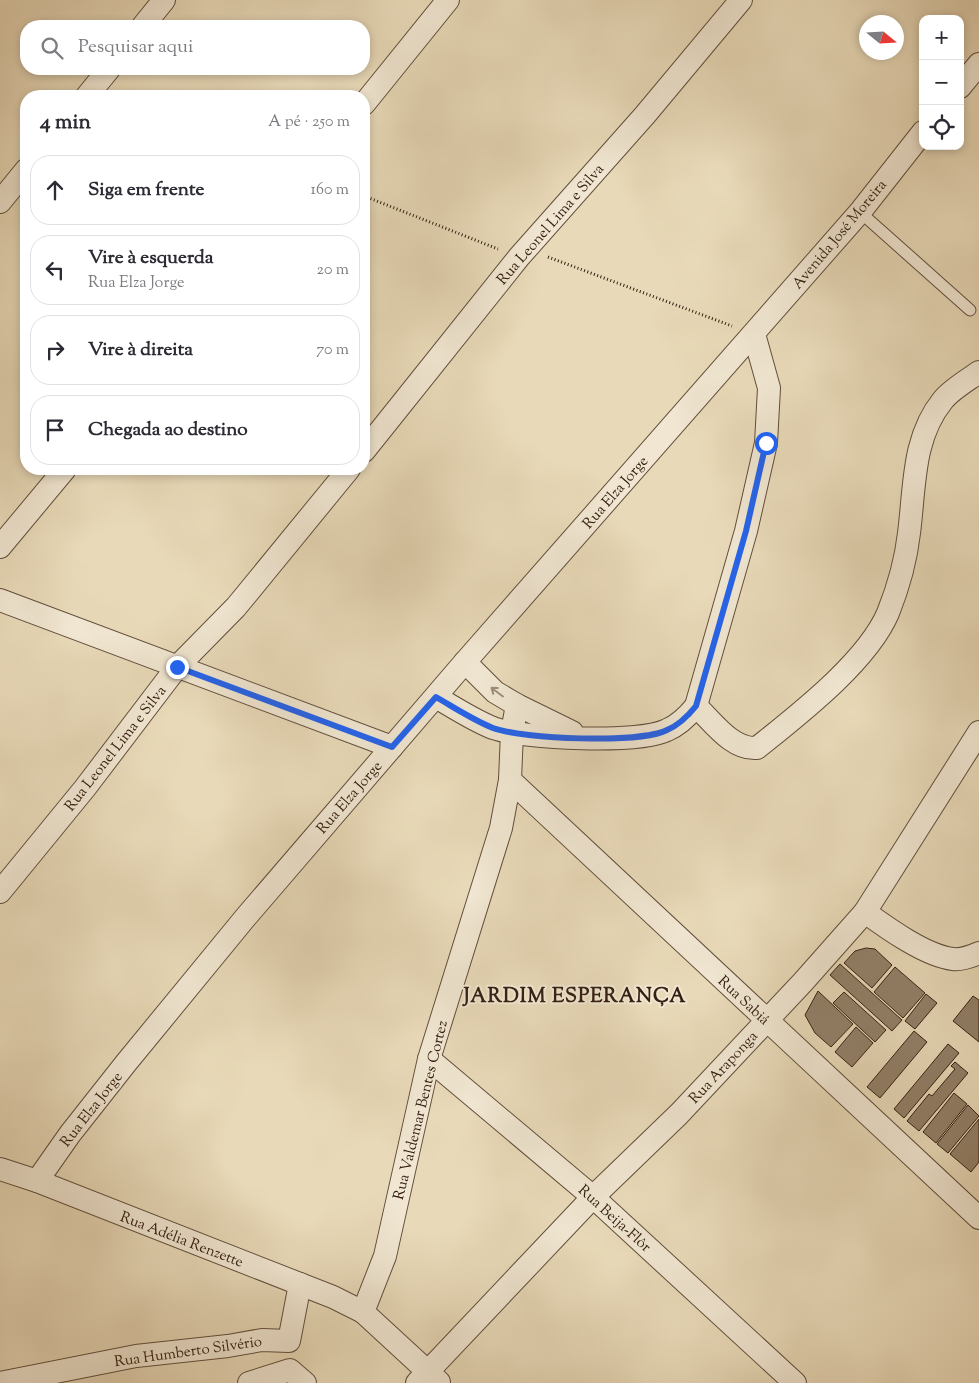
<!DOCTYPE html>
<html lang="pt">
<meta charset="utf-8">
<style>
:root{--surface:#fff;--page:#f2f2f3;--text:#2b2b33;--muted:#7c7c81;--line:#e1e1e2}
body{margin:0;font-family:"Sorts Mill Goudy",serif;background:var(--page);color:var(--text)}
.controls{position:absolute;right:15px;top:15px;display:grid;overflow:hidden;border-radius:10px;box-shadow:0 2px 8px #0003}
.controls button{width:45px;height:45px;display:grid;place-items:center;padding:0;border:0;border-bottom:1px solid var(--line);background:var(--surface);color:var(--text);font:25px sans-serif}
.compass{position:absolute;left:859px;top:15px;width:45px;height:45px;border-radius:50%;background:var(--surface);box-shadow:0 2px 8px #0003;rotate:108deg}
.stop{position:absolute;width:15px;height:15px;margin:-11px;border:4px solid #2563eb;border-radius:50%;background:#fff}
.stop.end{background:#2563eb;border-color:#fff;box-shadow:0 1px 5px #0008}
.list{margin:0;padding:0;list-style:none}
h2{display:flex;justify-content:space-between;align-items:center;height:65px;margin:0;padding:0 20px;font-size:21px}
h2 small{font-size:16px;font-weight:400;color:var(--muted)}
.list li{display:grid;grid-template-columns:32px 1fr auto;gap:15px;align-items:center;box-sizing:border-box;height:70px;margin:0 10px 10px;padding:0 10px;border:1px solid var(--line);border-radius:20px}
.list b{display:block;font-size:19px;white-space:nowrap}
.list p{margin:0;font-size:16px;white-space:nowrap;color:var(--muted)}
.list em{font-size:16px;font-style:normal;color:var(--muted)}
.icon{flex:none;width:28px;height:28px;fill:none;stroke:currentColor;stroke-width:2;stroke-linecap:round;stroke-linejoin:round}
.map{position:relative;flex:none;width:979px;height:1383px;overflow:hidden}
.search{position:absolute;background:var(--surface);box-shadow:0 2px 8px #0003;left:20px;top:20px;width:350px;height:55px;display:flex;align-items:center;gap:12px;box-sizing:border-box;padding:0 18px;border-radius:20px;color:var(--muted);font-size:19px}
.panel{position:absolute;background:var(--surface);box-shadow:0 2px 8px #0003;left:20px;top:90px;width:350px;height:385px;border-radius:20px}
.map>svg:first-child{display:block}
</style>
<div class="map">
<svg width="979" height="1383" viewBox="0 0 979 1383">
<rect width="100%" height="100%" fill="#e8d9b8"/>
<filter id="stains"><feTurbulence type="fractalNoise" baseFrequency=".004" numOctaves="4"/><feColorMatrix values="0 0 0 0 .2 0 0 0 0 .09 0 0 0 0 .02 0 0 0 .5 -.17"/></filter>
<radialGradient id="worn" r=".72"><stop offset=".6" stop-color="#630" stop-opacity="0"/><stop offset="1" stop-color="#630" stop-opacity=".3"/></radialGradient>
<g fill="#928069" stroke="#352013">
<polygon points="866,948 875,949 892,965 872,988 844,963 855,951"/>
<polygon points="840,964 902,1020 892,1031 830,975"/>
<polygon points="895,967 925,993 903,1018 874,992"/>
<polygon points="818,991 853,1024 831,1047 815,1033 805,1015"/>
<polygon points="844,992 886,1030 875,1042 833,1003"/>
<polygon points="926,994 937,1003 915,1029 905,1021"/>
<polygon points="973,996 979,1000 979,1042 953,1021"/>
<polygon points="856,1027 873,1043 852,1067 835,1052"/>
<polygon points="914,1031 927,1042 880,1098 867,1087"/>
<polygon points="948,1044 959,1053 904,1118 894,1109"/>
<polygon points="955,1062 968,1073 919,1131 907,1121 929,1094 932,1096 955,1069 951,1066"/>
<polygon points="954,1093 967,1104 936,1143 923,1132"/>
<polygon points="968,1105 979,1116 948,1153 937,1144"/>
<polygon points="979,1119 979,1162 971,1172 950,1154"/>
</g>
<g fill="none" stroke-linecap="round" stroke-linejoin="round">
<g stroke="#624e3c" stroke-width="13">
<polyline id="service" points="860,212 970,310"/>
</g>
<g stroke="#624e3c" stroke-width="24">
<g id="minor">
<polyline points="143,26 164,0"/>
<polyline points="960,87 979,64"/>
<polyline points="87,96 109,69"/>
<polyline points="364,104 448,0"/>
<polyline points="0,202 26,170"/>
<polyline points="364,451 519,257 645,115 741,0"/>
<polyline points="0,547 65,469"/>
<polyline points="0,600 392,747"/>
<polyline points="465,662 495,692 517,705 572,732"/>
<path d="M436,697C455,708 473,720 493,728C524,739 639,744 667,730C679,725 688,716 696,706L746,531L766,443L769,388L754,334"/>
<path d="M696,706C713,722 732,750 757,748C798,715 867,662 888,613C898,588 906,560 909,533C915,487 912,438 943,400C952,389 968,380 979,372"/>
<polyline points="510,780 979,1218"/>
<polyline points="0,892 85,788 177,667 236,607 349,469"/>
<path d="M865,912C887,928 926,956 953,959C962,960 970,957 979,953"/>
<polyline points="429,1059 593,1197 795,1383"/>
<polyline points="0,1169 37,1181 333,1297 363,1312 439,1382"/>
<polyline points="37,1181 70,1134 126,1063 245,918 465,662 860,212 923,132"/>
<polyline points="363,1312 385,1256 429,1059 501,828 510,780 512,732 517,705"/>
<polyline points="0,1383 136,1356 228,1346 262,1340 289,1341 300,1284"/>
<polyline points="249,1383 290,1370 305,1383"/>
<polyline points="417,1383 593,1197 679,1114 803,982 865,912 979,732"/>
</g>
</g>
<g stroke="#352013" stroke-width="3" stroke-dasharray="1 2.5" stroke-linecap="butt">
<polyline points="364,196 498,249"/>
<polyline points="548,257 732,326"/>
</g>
<use href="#service" stroke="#f0e6d1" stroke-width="11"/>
<use href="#minor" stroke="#f0e6d1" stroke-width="22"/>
</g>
<defs><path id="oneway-shaft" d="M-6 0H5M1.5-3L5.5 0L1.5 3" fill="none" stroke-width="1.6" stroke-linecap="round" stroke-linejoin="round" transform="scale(1.25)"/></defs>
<use stroke="#9c8d7c" href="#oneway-shaft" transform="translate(497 692) rotate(-143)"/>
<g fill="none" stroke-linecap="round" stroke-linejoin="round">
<path stroke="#2563eb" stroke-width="6" d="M177,667L392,747L436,697C455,708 473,720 493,728C523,739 639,744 667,730C679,725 688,716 696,706L746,531L766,443"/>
</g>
<g text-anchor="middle" stroke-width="4" stroke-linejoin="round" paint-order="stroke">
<g font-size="15" fill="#352013" stroke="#f0e6d1">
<text transform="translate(550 224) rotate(-49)" y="5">Rua Leonel Lima e Silva</text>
<text transform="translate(839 234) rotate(-50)" y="5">Avenida José Moreira</text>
<text transform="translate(615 492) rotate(-49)" y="5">Rua Elza Jorge</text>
<text transform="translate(115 748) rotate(-52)" y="5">Rua Leonel Lima e Silva</text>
<text transform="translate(349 797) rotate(-49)" y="5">Rua Elza Jorge</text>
<text transform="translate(744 1000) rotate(43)" y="5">Rua Sabiá</text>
<text transform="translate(723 1067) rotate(-47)" y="5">Rua Araponga</text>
<text transform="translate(91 1109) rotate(-52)" y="5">Rua Elza Jorge</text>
<text transform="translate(420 1110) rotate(-76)" y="5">Rua Valdemar Bentes Cortez</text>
<text transform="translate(615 1218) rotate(42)" y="5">Rua Beija-Flôr</text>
<text transform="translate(182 1239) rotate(21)" y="5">Rua Adélia Renzette</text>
<text transform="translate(188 1351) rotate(-8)" y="5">Rua Humberto Silvério</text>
</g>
<g font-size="20" font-weight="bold" letter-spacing="1" fill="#352013" stroke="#f0e6d1">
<text x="575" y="1002">JARDIM ESPERANÇA</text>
</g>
</g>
<rect width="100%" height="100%" filter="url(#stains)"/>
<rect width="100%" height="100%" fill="url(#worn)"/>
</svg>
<div class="controls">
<button>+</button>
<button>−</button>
<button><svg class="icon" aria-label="locate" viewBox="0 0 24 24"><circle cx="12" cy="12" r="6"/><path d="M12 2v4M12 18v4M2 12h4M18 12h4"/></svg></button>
</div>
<svg class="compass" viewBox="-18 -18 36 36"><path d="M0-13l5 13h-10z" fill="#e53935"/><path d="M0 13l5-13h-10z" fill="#7c7c81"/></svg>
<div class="stop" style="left:766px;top:443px"></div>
<div class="stop end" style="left:177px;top:667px"></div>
<div class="search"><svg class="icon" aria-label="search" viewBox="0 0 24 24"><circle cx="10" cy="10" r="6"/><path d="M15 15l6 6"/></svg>Pesquisar aqui</div>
<section class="panel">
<h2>4 min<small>A pé · 250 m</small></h2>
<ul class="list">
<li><svg class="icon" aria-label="ahead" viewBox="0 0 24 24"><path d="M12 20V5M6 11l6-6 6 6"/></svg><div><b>Siga em frente</b></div><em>160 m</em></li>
<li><svg class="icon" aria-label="left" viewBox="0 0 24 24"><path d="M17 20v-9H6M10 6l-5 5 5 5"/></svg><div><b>Vire à esquerda</b><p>Rua Elza Jorge</p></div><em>20 m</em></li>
<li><svg class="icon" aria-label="right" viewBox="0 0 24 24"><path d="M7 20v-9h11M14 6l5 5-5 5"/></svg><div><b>Vire à direita</b></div><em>70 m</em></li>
<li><svg class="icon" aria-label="arrive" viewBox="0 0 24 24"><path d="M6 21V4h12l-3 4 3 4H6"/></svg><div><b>Chegada ao destino</b></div></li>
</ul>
</section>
</div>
